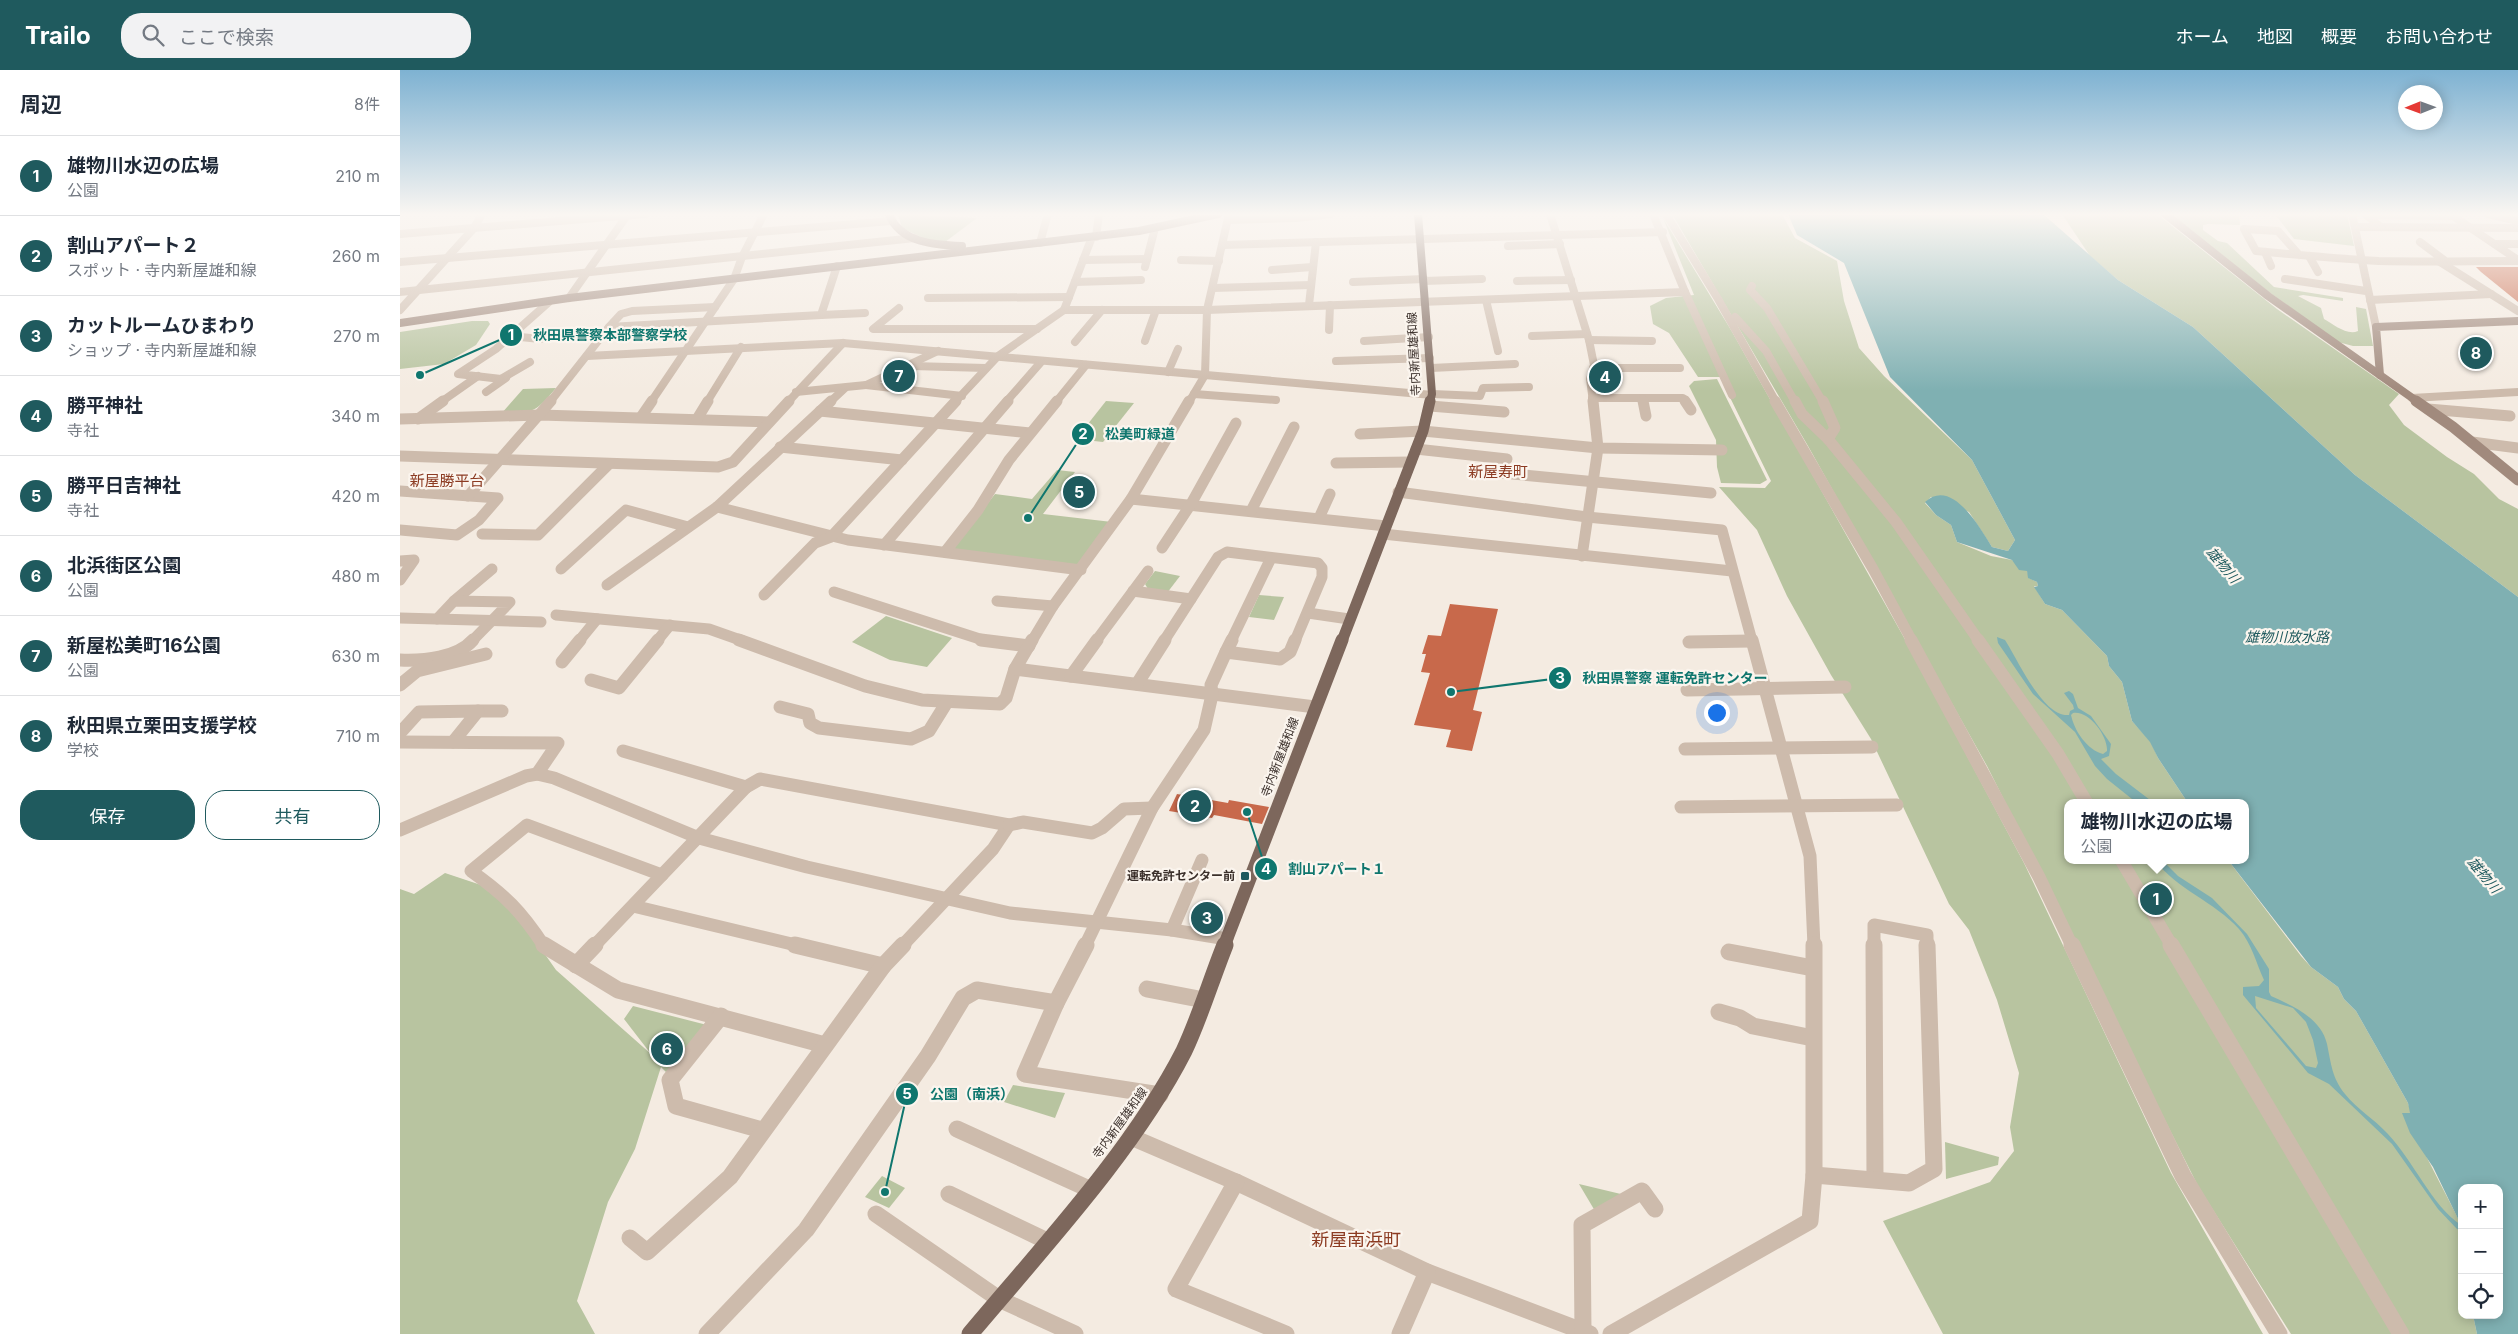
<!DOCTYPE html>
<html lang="ja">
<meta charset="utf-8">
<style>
:root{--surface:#fff;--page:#f2f2f3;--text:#1f2937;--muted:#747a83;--line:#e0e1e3;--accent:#1f5a5e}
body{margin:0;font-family:Inter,"Noto Sans JP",sans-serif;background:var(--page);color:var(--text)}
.controls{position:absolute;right:15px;bottom:15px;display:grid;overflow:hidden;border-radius:10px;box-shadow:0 2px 12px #0003}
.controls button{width:45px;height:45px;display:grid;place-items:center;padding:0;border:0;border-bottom:1px solid var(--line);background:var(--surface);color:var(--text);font:25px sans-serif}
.compass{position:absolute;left:1998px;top:15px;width:45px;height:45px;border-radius:50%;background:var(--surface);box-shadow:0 2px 12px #0003;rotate:269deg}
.you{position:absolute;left:1316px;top:642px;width:18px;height:18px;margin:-12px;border:4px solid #fff;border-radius:50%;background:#1a73e8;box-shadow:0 0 0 8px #1a73e833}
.badge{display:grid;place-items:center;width:32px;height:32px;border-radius:50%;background:var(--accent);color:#fff;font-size:16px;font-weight:700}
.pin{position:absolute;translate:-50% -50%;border:2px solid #fff;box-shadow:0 1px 5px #0006}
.popup{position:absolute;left:1664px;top:729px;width:185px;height:65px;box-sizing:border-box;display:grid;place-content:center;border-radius:10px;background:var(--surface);filter:drop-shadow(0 1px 4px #0005);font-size:16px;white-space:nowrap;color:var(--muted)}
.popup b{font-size:19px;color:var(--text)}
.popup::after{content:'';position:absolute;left:50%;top:100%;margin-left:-10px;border:10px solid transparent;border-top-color:var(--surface)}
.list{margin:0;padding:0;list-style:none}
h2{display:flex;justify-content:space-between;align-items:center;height:65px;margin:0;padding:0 20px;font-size:21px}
h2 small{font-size:16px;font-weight:400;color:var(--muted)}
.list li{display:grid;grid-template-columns:32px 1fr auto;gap:15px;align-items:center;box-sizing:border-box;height:80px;padding:0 20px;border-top:1px solid var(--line)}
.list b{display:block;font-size:19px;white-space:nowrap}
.list p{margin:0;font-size:16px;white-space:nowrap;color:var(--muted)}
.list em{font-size:16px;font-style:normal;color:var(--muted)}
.actions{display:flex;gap:10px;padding:15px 20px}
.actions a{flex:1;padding:11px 0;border:1px solid var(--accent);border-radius:20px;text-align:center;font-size:18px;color:var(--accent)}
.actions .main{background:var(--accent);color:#fff}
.icon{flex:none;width:28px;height:28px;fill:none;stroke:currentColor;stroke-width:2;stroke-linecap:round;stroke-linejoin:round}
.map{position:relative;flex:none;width:2118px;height:1264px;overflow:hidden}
header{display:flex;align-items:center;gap:30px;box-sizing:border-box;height:70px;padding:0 25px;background:var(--accent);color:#fff}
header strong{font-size:24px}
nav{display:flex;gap:28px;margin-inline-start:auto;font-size:18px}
.search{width:350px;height:45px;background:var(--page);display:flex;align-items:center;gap:12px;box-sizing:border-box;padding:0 18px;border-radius:20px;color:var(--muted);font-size:19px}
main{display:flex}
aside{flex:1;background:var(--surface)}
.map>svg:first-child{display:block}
</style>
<header>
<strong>Trailo</strong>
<div class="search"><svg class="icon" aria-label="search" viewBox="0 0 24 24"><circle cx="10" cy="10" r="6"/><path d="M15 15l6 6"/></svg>ここで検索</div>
<nav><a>ホーム</a><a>地図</a><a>概要</a><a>お問い合わせ</a></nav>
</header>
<main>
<aside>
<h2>周辺<small>8件</small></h2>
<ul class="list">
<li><span class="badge">1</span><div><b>雄物川水辺の広場</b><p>公園</p></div><em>210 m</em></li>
<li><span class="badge">2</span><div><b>割山アパート２</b><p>スポット · 寺内新屋雄和線</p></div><em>260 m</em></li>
<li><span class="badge">3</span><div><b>カットルームひまわり</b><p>ショップ · 寺内新屋雄和線</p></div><em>270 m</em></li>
<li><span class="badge">4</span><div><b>勝平神社</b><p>寺社</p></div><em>340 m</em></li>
<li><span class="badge">5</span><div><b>勝平日吉神社</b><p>寺社</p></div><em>420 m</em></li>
<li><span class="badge">6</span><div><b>北浜街区公園</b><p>公園</p></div><em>480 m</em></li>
<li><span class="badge">7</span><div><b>新屋松美町16公園</b><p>公園</p></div><em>630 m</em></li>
<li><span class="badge">8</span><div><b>秋田県立栗田支援学校</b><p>学校</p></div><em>710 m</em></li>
</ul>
<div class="actions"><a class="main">保存</a><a>共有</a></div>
</aside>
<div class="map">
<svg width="2118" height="1264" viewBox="0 0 2118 1264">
<rect width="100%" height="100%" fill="#f4ebe1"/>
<g fill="#b8c4a0">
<polygon points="498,144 577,148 545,172 525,169 502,158"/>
<polygon points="1272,144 1382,144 1395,168 1437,191 1444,231 1459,278 1484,306 1572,390 1615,470 1608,481 1592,477 1569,442 1531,427 1525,433 1536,445 1551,455 1557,472 1591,486 1612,490 1627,500 1629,508 1637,512 1638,516 1634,516 1645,534 1662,540 1707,586 1709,596 1722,612 1732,651 1751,672 1758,688 1788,733 1667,733 1667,790 1828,790 1901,886 1911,897 1938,917 1944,929 1956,941 2008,1033 2024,1082 2062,1156 2062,1245 2073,1245 2077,1264 1891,1264 1798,1116 1587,696 1408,376"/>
<polygon points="1662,144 1757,144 1877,239 1999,324 1989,335 2004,355 2047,387 2074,404 2099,429 2118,439 2118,527 1955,405 1793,257 1718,210 1690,186"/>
<path d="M1770,144H1839L1840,155L1808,154L1803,155V160L1818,171L1827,173L1874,217L1943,228V231L1903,225L1898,226L1921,238L1924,249C1933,254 1947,266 1958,261L1956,237L1966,239L1973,276H1953L1938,272L1869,222Z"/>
<polygon points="1875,144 1947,144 1954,176 1894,169"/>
<polygon points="1263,148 1331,260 1502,564 1624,793 1771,1103 1863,1264 1543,1264 1483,1151 1590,1112 1614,1081 1610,1057 1619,1003 1597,930 1569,860 1549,834 1471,669 1431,605 1387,526 1357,460 1319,417 1365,418 1371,411 1320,307 1298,307 1269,263 1253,254 1250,236 1266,228 1294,225"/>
<polygon points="72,251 88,251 90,254 76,275 44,294 0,299 0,262"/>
<polygon points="1317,309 1367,410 1360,414 1321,413 1317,397 1316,370 1289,316 1294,311"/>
<path d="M156,318C134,344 134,342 101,344L123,319Z"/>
<polygon points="706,331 734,333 703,372 676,369"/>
<polygon points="657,400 675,402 643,444 712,452 680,497 551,480 595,424 632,429"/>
<polygon points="755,501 780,506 767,523 748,519 745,514"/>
<polygon points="859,525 884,527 874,550 849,547"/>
<polygon points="486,546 552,568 527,597 490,590 452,572"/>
<polygon points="45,803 81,815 116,843 156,900 251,984 224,949 233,936 307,955 266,1002 261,997 235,1079 208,1132 177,1231 195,1264 0,1264 0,819 14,824"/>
<polygon points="613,1015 665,1023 655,1048 604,1032"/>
<polygon points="1545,1072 1599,1087 1598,1095 1546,1109"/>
<polygon points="482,1106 505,1118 489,1138 465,1127"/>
<polygon points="1179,1114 1225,1125 1195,1141"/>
</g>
<g fill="#7fb0b2" fill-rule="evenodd">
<path d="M1388,144H1643L1718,210L1793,257L1955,405L2118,527V1264H2077L2073,1245H2099V1118H2062V1161L2057,1159L2038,1139L1992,1074L1929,1014L1908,1003L1843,925V917L1859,916L1864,910C1856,893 1852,874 1839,859C1815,832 1776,819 1755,790H1762L1778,806L1812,828L1847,864L1869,899V922L1871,926C1893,936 1921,948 1927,974C1931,993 1932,1008 1945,1024C1957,1039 1974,1049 1987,1063C2014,1091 2031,1135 2061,1155L2033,1097L2010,1063L2002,1043H2010L2008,1033L1956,941L1944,929L1938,917L1911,897L1828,790H1845V733H1788L1758,688L1750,672L1732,651L1722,612L1709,596L1707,586L1662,540L1645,534L1634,517L1638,516L1637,512L1628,508L1627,501L1619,500L1612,490L1557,472L1551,455L1536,445L1525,432C1552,407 1580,458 1592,477L1608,481L1615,470L1572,390L1490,307L1444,193L1397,165ZM1855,926L1893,938L1906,952L1913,970L1918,993L1916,998L1906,996L1856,938Z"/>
<path d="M1597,567L1605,570C1617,588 1643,648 1669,645L1670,641L1674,639L1673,635L1664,623L1669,621L1673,624L1678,638L1691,646L1711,674L1709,686L1701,689L1716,704L1754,733H1737L1707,709L1695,696L1675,662L1633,624L1598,573ZM1673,643C1689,640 1708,666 1707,681L1703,684C1687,680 1674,660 1671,645Z"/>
</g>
<g fill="#c8694b">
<polygon points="2076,197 2118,197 2118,232 2081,202"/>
<polygon points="670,415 690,417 683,429 662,427"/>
<polygon points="1050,534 1098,539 1073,640 1082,642 1072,681 1046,677 1051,660 1014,655 1030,603 1021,602 1026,584 1022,584 1028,565 1041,566"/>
<polygon points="777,724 828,733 829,730 869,737 862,754 814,745 812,748 769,741"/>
<polygon points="801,836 822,840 814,858 793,855"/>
</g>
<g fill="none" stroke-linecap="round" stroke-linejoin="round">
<g stroke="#cdbbac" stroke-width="8">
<polyline points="1150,144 1189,270 1194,295 1190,309 1193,332"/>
<polyline points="1253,144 1285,222 1332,325"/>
<polyline points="1266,144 1318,229 1376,332"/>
<polyline points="1952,144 1976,257"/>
<polyline points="2088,144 2118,151"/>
<polyline points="828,150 896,148 931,144"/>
<polyline points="1956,157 2118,158"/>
<polyline points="1981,157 1966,145 2053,146 2118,190"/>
<polyline points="0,164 245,144"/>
<polyline points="696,167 699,144"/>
<polyline points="2020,172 2044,190"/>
<polyline points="640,173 647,147"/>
<polyline points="2095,174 2118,174"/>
<polyline points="823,175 1263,162"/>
<polyline points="1108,176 1160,174"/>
<polyline points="1865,182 1871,196"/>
<path d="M1899,185L1878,161L1844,159L1856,181C1897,185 1938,189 1979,191C2025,192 2072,191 2118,191"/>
<polyline points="1909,186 1918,202"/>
<polyline points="683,190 747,189"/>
<polyline points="781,190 819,191"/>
<polyline points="2037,190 2118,241"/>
<polyline points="0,192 491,151"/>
<polyline points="745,197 755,158"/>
<polyline points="872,200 912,197"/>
<polyline points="1885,209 1966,221"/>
<polyline points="1024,211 1082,209"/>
<polyline points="1117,211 1171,210"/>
<polyline points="675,212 741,210"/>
<polyline points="953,212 1024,209"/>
<polyline points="1352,216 1350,220 1367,238 1423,332"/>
<polyline points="813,218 910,215"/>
<polyline points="0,222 515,168"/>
<polyline points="169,228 228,144"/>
<polyline points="528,228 669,227"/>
<polyline points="1086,230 1098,281"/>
<polyline points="1970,230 2091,224"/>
<polyline points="909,235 916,172"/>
<polyline points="499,238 473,259 637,259"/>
<polyline points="0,240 74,158 82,144"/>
<polyline points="664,240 807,240 1285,222"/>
<polyline points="421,245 465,243"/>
<polyline points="1335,247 1366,281 1395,332"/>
<polyline points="209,257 221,244 232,241 315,237"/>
<polyline points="929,260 930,235"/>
<polyline points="111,266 140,269"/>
<polyline points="1132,266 1187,264"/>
<polyline points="1189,270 1252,271"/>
<polyline points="745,271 756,240"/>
<polyline points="964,271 1029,267"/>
<polyline points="675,272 702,240"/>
<polyline points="187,286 443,273 1032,325"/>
<polyline points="936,291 1030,288"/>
<polyline points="130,292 101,309 58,304 96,279 149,232"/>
<polyline points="512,296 586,298"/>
<polyline points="1031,298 1115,294"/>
<polyline points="1193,298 1280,298"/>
<polyline points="768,302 778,279"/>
<polyline points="466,315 562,326"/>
<polyline points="86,322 106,308"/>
<polyline points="396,322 466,315 538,281"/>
<polyline points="794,324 876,330"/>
<polyline points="1032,324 1080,326 1083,318 1129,317"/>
<polyline points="1192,328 1283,328 1286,332"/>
<polyline points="1242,328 1243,332"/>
<polyline points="2012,328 2118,322"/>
<polyline points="41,332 78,306"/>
<polyline points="150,332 209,257 421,245 437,196"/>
<polyline points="251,332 334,209 342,187 364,144"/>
<polyline points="307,332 341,277"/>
<polyline points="388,332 443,273"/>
<polyline points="430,332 445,318"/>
<polyline points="555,332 598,286 664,240 692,167"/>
<polyline points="606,332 641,292"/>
<polyline points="656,332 686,295"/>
<polyline points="789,332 805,305 807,240 829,144"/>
</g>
<g stroke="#cdbbac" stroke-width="11">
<polyline points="431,331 317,437 448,470 681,500"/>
<polyline points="1243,331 1246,346"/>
<polyline points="1285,331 1291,340"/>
<polyline points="1375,331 1473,499 1512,571"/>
<polyline points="1395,331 1402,344 1428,369 1496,452 1579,571"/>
<polyline points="1423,331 1435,358 1428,369"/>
<polyline points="1030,336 1104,342"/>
<polyline points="2028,339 2110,346"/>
<polyline points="420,341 630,363"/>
<polyline points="241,347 252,331"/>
<polyline points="0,349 140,345 369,352"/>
<polyline points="18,349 43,331"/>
<polyline points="297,349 308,331"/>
<polyline points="960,364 1023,361 1198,378 1322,380"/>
<polyline points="2072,372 2118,378"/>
<polyline points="380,377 502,390"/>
<polyline points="1016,379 1107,389"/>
<polyline points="0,386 318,397 333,392 389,331"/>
<polyline points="936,393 1011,392"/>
<polyline points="1102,403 1311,423"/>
<polyline points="0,421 98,428 79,450 57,465 0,460"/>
<polyline points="998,422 1187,447 1322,460 1352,571"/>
<polyline points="68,426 151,331"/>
<polyline points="731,429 986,456"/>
<polyline points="851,441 894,357"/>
<polyline points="919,448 930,424"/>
<polyline points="82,464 138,465 209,394"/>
<polyline points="983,464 1332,501"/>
<polyline points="484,475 608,331"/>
<polyline points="762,478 791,434 836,353"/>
<polyline points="545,482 578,440 609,390 657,331"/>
<polyline points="1182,486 1198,378 1193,331"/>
<polyline points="0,491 14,490 0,510"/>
<polyline points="161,499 226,440 288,457"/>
<polyline points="207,515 317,437"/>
<polyline points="733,521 791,529 818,487 827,482 918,493 922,498 922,507 895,571"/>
<polyline points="434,522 586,571"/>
<polyline points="364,525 415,473 431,467 556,331"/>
<polyline points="54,531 92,499"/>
<polyline points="597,531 653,536"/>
<polyline points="908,543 949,549"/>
<polyline points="156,545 309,559 343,571"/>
<polyline points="0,548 37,549 54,531 110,532 72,571"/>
<polyline points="37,549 141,552"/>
<polyline points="179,571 197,549"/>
<polyline points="257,571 270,555"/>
<polyline points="632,571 653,536 731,429 789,331"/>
<polyline points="696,571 748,501"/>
<polyline points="764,571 791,529"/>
<polyline points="831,571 871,488"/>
<polyline points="1330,571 1351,571"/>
</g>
<g stroke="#cdbbac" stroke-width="13">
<polyline points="339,570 465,616 522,630 600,634 606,628 615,599"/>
<polyline points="581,570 629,576"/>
<polyline points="632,570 615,599 915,637"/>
<polyline points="1352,570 1410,786 1414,876"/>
<polyline points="1511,570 1639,807 1672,876"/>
<polyline points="1578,570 1658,684 1687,733"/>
<polyline points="1289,572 1351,571"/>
<polyline points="826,582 832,570"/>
<path d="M0,590C24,591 57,588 73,570"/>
<polyline points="162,592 180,570"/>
<polyline points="671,606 697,570"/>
<polyline points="191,610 219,618 258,570"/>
<polyline points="737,614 765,570"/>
<polyline points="0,615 17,601 86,584"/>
<polyline points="1287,620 1445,617"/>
<polyline points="380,637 408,644 410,653 419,658 511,669 529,661 547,632"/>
<polyline points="78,641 102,641"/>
<polyline points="0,663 19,642 78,641 53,672"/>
<polyline points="0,672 158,673 137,704"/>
<polyline points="1285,679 1472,677"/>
<polyline points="346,717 360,709 609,755 593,779 502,876"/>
<polyline points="1281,737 1497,735"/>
<polyline points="609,755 623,752 692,763 702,758 724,739 752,738"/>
<polyline points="0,760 126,706 137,704 154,708 299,768 407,797 610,843 772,860 827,869"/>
<polyline points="1721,790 1772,876"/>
<polyline points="233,836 400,876"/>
<polyline points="772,860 802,790"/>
<path d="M144,876C121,841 105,825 71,801L127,755L262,805"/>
<polyline points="194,876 346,717 223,681"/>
<polyline points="685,876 752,738 804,660 812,625 811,615 826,582 880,589 890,582 895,570"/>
<polyline points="1474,876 1474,855 1527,865 1527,876"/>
</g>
<g stroke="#cdbbac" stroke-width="17">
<polyline points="144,875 218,920 425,975"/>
<polyline points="395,875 483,896"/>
<polyline points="686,875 656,933 625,1004 760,1025"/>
<polyline points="1474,875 1475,1109"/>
<polyline points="1672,875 1783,1106 1879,1264"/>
<polyline points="1771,875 2001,1264"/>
<polyline points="1329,882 1413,898"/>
<polyline points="176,895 195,875"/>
<polyline points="747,919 804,930"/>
<polyline points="1319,942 1340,948 1353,956 1413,968"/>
<polyline points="321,946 270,1010 276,1036 362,1060"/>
<polyline points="557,1059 689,1119"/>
<polyline points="731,1067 836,1112 1027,1202 1190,1264"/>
<polyline points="1414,1105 1509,1113 1534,1099 1527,875"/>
<polyline points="836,1112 776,1219 886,1264"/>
<polyline points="549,1124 647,1171"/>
<polyline points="476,1144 599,1229 675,1264"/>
<polyline points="230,1168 247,1182 330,1107 483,896 503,875"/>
<polyline points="1183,1262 1182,1155 1242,1121 1255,1139"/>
<polyline points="307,1264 406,1160 528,986 563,928 577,920 656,933"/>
<polyline points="1000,1264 1027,1202"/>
<polyline points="1211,1264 1410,1151 1414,1105 1414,875"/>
</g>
<g stroke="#a18a7d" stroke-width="8">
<path d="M489,144C500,173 535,175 562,176"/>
<polyline points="1765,144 1868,226 2018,332"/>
<polyline points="0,253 169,228 739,161 818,144"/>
<polyline points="1980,305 1976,257 2118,251"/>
</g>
<polyline stroke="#a18a7d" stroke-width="11" points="2016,331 2053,357 2118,410"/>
<polyline stroke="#7d675c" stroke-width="8" points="1018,144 1032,324 1030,332"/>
<polyline stroke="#7d675c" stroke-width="11" points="942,571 1023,361 1030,331"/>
<polyline stroke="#7d675c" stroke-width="13" points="824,876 942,570"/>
<path stroke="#7d675c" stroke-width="17" d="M570,1264C642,1178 733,1081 784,981C800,947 811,910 825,875"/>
</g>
<linearGradient id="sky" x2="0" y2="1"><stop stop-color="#7eb2d2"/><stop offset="0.45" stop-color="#faf6f2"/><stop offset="1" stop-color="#faf6f2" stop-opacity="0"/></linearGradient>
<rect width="2118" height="321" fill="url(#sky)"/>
<rect fill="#1f5a5e" stroke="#fbf5ee" stroke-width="2" x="840" y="801" width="10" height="10" rx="2.5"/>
<g text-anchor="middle" stroke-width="4.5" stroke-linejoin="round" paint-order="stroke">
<g font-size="12" fill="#3b302b" stroke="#fbf5ee">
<text transform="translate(1014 284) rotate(-93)" y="4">寺内新屋雄和線</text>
<text transform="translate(880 687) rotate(-69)" y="4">寺内新屋雄和線</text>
<text transform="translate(720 1053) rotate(-54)" y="4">寺内新屋雄和線</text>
</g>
<g font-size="12" font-weight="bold" fill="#3b302b" stroke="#fbf5ee" text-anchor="end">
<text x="835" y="810">運転免許センター前</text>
</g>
<g font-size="14" font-style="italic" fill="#1f5a5e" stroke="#fbf5ee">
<text transform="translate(1823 495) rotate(50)" y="5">雄物川</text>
<text x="1887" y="572">雄物川放水路</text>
<text transform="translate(2084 805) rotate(50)" y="5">雄物川</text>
</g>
<g font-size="15" fill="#8c3b22" stroke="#fbf5ee">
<text x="1098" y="407">新屋寿町</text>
<text x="47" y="416">新屋勝平台</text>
</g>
<g font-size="18" fill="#8c3b22" stroke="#fbf5ee">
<text x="956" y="1176">新屋南浜町</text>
</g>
</g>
<path fill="none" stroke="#0f766e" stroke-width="2" d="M20 305L111 265M628 448L683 364M1051 622L1160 608M847 742L866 799M485 1122L507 1024"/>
<g fill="#0f766e" stroke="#fbf5ee" stroke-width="2">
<circle cx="20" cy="305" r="5"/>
<circle cx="628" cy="448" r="5"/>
<circle cx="1051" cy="622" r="5"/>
<circle cx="847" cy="742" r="5"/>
<circle cx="485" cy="1122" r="5"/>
<circle cx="111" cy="265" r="12"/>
<circle cx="683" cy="364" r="12"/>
<circle cx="1160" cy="608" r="12"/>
<circle cx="866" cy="799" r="12"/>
<circle cx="507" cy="1024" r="12"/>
</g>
<g font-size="15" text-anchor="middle" font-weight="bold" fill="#fff">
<text x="111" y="270">1</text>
<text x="683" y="369">2</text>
<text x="1160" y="613">3</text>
<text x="866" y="804">4</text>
<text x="507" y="1029">5</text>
</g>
<g font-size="14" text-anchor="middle" font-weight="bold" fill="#0f766e" stroke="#fbf5ee" stroke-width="4.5" stroke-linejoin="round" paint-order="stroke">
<text x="210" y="270">秋田県警察本部警察学校</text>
<text x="740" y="369">松美町緑道</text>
<text x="1275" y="613">秋田県警察 運転免許センター</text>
<text x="937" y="804">割山アパート１</text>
<text x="572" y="1029">公園（南浜）</text>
</g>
</svg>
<div class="controls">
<button>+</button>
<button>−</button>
<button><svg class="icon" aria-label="locate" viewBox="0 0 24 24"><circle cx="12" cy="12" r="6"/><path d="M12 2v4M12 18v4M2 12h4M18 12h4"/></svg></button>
</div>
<svg class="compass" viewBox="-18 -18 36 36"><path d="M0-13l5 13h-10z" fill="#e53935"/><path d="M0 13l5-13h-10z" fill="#747a83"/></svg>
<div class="you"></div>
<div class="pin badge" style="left:1756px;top:829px">1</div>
<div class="popup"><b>雄物川水辺の広場</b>公園</div>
<div class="pin badge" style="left:795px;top:736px">2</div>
<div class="pin badge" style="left:807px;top:848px">3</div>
<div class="pin badge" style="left:1205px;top:307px">4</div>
<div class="pin badge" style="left:679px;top:422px">5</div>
<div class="pin badge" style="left:267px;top:979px">6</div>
<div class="pin badge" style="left:499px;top:306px">7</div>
<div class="pin badge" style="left:2076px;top:283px">8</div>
</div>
</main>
